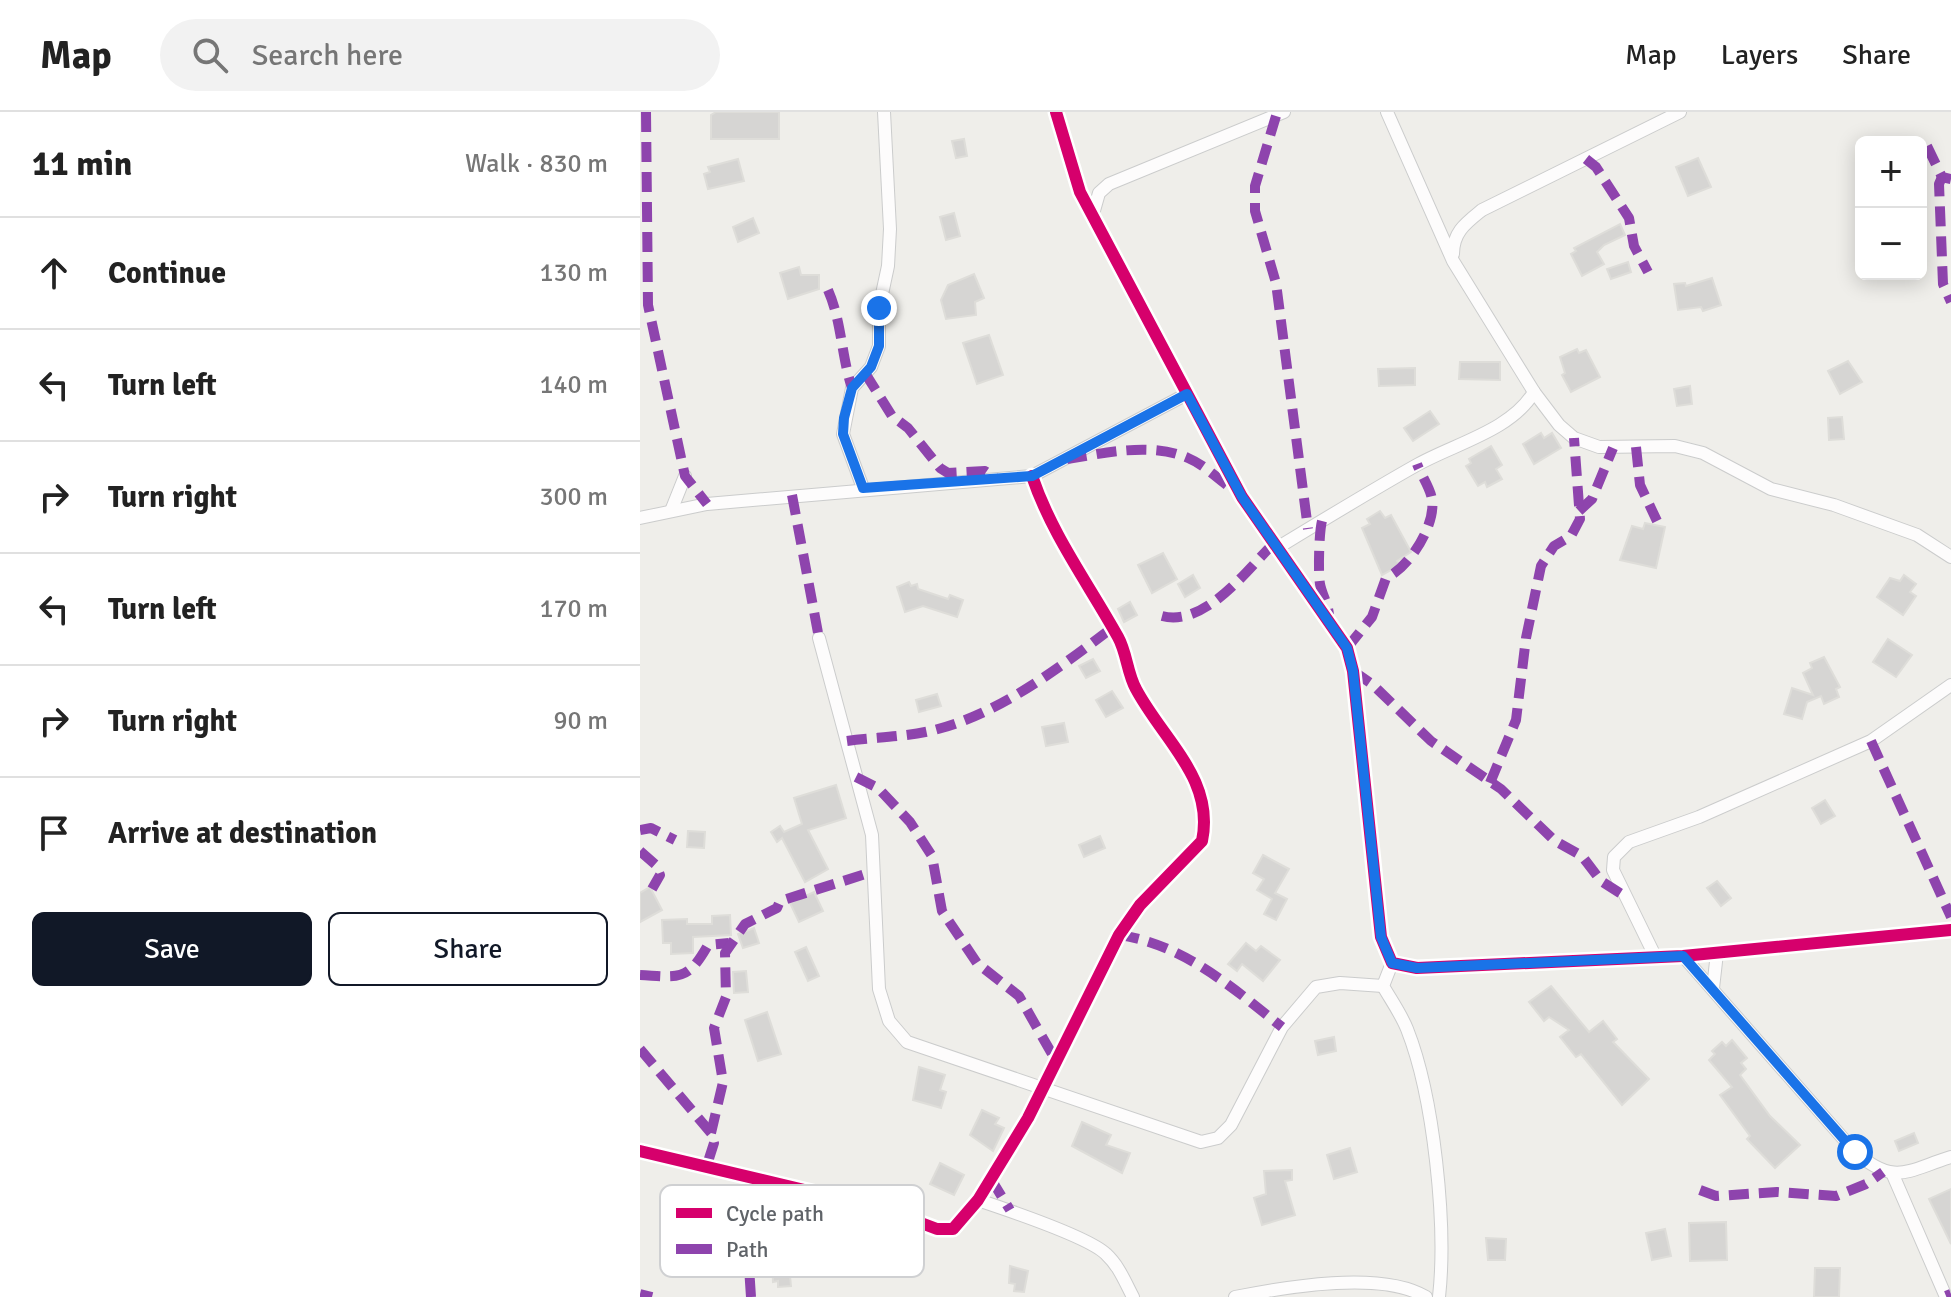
<!DOCTYPE html>
<meta charset="utf-8">
<style>
:root{--surface:#fff;--page:#f2f2f2;--text:#222;--muted:#767676;--line:#e0e0e0;--accent:#111827}
body{margin:0;font-family:Signika,sans-serif;background:var(--page);color:var(--text)}
.controls{position:absolute;right:24px;top:24px;display:grid;overflow:hidden;border-radius:12px;box-shadow:0 4px 20px #0003}
.controls button{width:72px;height:72px;display:grid;place-items:center;padding:0;border:0;border-bottom:2px solid var(--line);background:var(--surface);color:var(--text);font:40px sans-serif}
.stop{position:absolute;width:24px;height:24px;margin:-18px;border:6px solid #1a73e8;border-radius:50%;background:#fff}
.stop.end{background:#1a73e8;border-color:#fff;box-shadow:0 2px 8px #0008}
.list{margin:0;padding:0;list-style:none}
h2{display:flex;justify-content:space-between;align-items:center;height:104px;margin:0;padding:0 32px;font-size:34px}
h2 small{font-size:26px;font-weight:400;color:var(--muted)}
.list li{display:grid;grid-template-columns:52px 1fr auto;gap:24px;align-items:center;box-sizing:border-box;height:112px;padding:0 32px;border-top:2px solid var(--line)}
.list b{display:block;font-size:30px;white-space:nowrap}
.list em{font-size:26px;font-style:normal;color:var(--muted)}
.actions{display:flex;gap:16px;padding:24px 32px}
.actions a{flex:1;padding:18px 0;border:2px solid var(--accent);border-radius:12px;text-align:center;font-size:28px;color:var(--accent)}
.actions .main{background:var(--accent);color:#fff}
.icon{flex:none;width:44px;height:44px;fill:none;stroke:currentColor;stroke-width:2;stroke-linecap:round;stroke-linejoin:round}
.map{position:relative;flex:none;width:1311px;height:1185px;overflow:hidden}
header{display:flex;align-items:center;gap:48px;box-sizing:border-box;height:112px;padding:0 40px;background:var(--surface);border-bottom:2px solid var(--line)}
header strong{font-size:38px}
nav{display:flex;gap:44px;margin-inline-start:auto;font-size:28px}
.search{width:560px;height:72px;background:var(--page);display:flex;align-items:center;gap:20px;box-sizing:border-box;padding:0 28px;border-radius:44px;color:var(--muted);font-size:30px}
main{display:flex}
aside{flex:1;background:var(--surface)}
.map>svg:first-child{display:block}
</style>
<header>
<strong>Map</strong>
<div class="search"><svg class="icon" aria-label="search" viewBox="0 0 24 24"><circle cx="10" cy="10" r="6"/><path d="M15 15l6 6"/></svg>Search here</div>
<nav><a>Map</a><a>Layers</a><a>Share</a></nav>
</header>
<main>
<aside>
<h2>11 min<small>Walk · 830 m</small></h2>
<ul class="list">
<li><svg class="icon" aria-label="ahead" viewBox="0 0 24 24"><path d="M12 20V5M6 11l6-6 6 6"/></svg><div><b>Continue</b></div><em>130 m</em></li>
<li><svg class="icon" aria-label="left" viewBox="0 0 24 24"><path d="M17 20v-9H6M10 6l-5 5 5 5"/></svg><div><b>Turn left</b></div><em>140 m</em></li>
<li><svg class="icon" aria-label="right" viewBox="0 0 24 24"><path d="M7 20v-9h11M14 6l5 5-5 5"/></svg><div><b>Turn right</b></div><em>300 m</em></li>
<li><svg class="icon" aria-label="left" viewBox="0 0 24 24"><path d="M17 20v-9H6M10 6l-5 5 5 5"/></svg><div><b>Turn left</b></div><em>170 m</em></li>
<li><svg class="icon" aria-label="right" viewBox="0 0 24 24"><path d="M7 20v-9h11M14 6l5 5-5 5"/></svg><div><b>Turn right</b></div><em>90 m</em></li>
<li><svg class="icon" aria-label="arrive" viewBox="0 0 24 24"><path d="M6 21V4h12l-3 4 3 4H6"/></svg><div><b>Arrive at destination</b></div></li>
</ul>
<div class="actions"><a class="main">Save</a><a>Share</a></div>
</aside>
<div class="map">
<svg width="1311" height="1185" viewBox="0 0 1311 1185">
<rect width="100%" height="100%" fill="#efeeea"/>
<g fill="#d6d5d3" stroke="#deddd9" stroke-width="2">
<polygon points="76,0 139,0 139,27 71,27 71,3"/>
<polygon points="324,27 327,44 316,46 312,29"/>
<polygon points="1058,46 1071,75 1048,84 1036,55"/>
<polygon points="98,47 104,69 68,77 64,62 70,60 68,55"/>
<polygon points="314,101 320,124 306,128 300,105"/>
<polygon points="113,106 119,121 98,130 93,115"/>
<polygon points="980,112 985,123 964,133 957,140 964,152 942,164 931,142 936,139 934,136"/>
<polygon points="988,150 991,160 971,167 967,157"/>
<polygon points="159,155 161,163 179,163 179,177 148,187 140,161"/>
<polygon points="334,162 344,186 335,190 336,203 306,207 301,188 308,173"/>
<polygon points="1072,166 1081,193 1063,199 1061,195 1038,198 1034,172 1045,171 1046,174"/>
<polygon points="349,223 363,263 337,272 323,231"/>
<polygon points="937,237 939,241 946,238 960,265 931,280 922,263 925,261 920,245"/>
<polygon points="1208,249 1222,270 1200,282 1188,259"/>
<polygon points="820,250 860,250 860,268 819,267"/>
<polygon points="775,256 775,273 739,274 738,257"/>
<polygon points="1050,274 1052,292 1037,294 1034,277"/>
<polygon points="790,299 799,312 773,329 764,316"/>
<polygon points="1202,305 1204,327 1189,328 1188,306"/>
<polygon points="901,321 904,326 912,321 921,336 894,352 883,332"/>
<polygon points="851,334 862,353 856,357 862,367 847,375 845,370 838,374 826,354 831,351 829,347"/>
<polygon points="740,399 745,406 751,403 771,440 757,449 760,453 742,463 722,416 730,412 727,407"/>
<polygon points="1005,411 1025,415 1016,456 980,448 992,414 1003,417"/>
<polygon points="523,441 537,467 512,481 498,453"/>
<polygon points="553,463 560,476 545,485 538,472"/>
<polygon points="1264,463 1276,472 1270,480 1276,484 1263,503 1237,485 1250,466 1260,469"/>
<polygon points="269,470 271,474 277,472 278,477 308,487 310,483 323,488 317,505 283,494 265,500 257,475"/>
<polygon points="490,490 497,503 484,510 478,497"/>
<polygon points="1248,527 1272,543 1256,565 1233,550"/>
<polygon points="1184,545 1200,575 1196,577 1199,585 1184,592 1181,584 1167,590 1162,607 1144,602 1152,576 1173,583 1163,561 1172,556 1170,551"/>
<polygon points="453,547 460,559 446,566 439,554"/>
<polygon points="472,579 483,596 466,605 456,588"/>
<polygon points="297,582 301,594 279,600 276,588"/>
<polygon points="424,611 428,630 406,634 402,615"/>
<polygon points="196,673 206,706 168,718 188,757 165,770 142,726 137,730 131,720 140,714 144,720 162,712 154,686"/>
<polygon points="1185,688 1195,704 1181,712 1172,696"/>
<polygon points="48,719 65,720 64,736 47,735"/>
<polygon points="460,724 465,736 444,745 439,733"/>
<polygon points="623,743 649,757 635,781 647,787 636,808 624,802 632,787 617,778 624,767 613,761"/>
<polygon points="1077,769 1091,786 1081,794 1067,776"/>
<polygon points="10,775 22,798 0,810 0,781"/>
<polygon points="174,780 183,799 159,810 150,791"/>
<polygon points="90,803 91,823 53,825 53,841 31,842 31,831 23,831 22,808 47,807 47,812 72,812 72,804"/>
<polygon points="114,816 119,831 103,836 98,822"/>
<polygon points="606,831 616,839 621,834 640,848 623,869 602,852 597,859 588,852"/>
<polygon points="166,835 179,864 168,869 155,840"/>
<polygon points="106,859 108,880 94,881 93,860"/>
<polygon points="911,874 949,920 963,909 977,927 973,930 1009,967 982,993 941,942 936,945 920,925 929,918 909,905 904,909 889,890"/>
<polygon points="127,900 141,942 118,949 105,908"/>
<polygon points="694,925 696,939 678,943 675,929"/>
<polygon points="1092,928 1107,946 1101,951 1106,957 1100,963 1130,1004 1160,1033 1135,1056 1107,1027 1110,1024 1080,983 1092,975 1069,948 1075,942 1072,939 1082,930 1086,934"/>
<polygon points="279,955 305,963 300,978 306,980 301,996 273,988"/>
<polygon points="342,998 359,1006 355,1012 364,1016 353,1039 330,1023"/>
<polygon points="442,1010 471,1023 466,1033 490,1041 482,1061 432,1034"/>
<polygon points="1274,1021 1278,1031 1259,1039 1255,1029"/>
<polygon points="710,1036 717,1060 694,1067 687,1043"/>
<polygon points="300,1051 324,1063 314,1083 290,1072"/>
<polygon points="652,1058 652,1068 645,1069 655,1103 622,1113 614,1086 626,1082 624,1059"/>
<polygon points="1311,1077 1311,1132 1289,1087"/>
<polygon points="1086,1110 1087,1148 1050,1149 1049,1111"/>
<polygon points="136,1116 138,1127 147,1124 152,1143 148,1144 151,1174 138,1175 138,1169 133,1170 131,1132 126,1133 123,1119"/>
<polygon points="1025,1117 1031,1144 1012,1148 1006,1121"/>
<polygon points="846,1126 866,1127 865,1148 848,1148"/>
<polygon points="370,1154 388,1159 384,1180 374,1179 375,1172 369,1171"/>
<polygon points="1175,1156 1200,1156 1199,1185 1174,1185"/>
</g>
<g fill="none" stroke-linecap="round" stroke-linejoin="round">
<g stroke="#cbcccc" stroke-width="14">
<g id="minor">
<polyline points="416,0 440,80 602,385 707,536 713,559 741,825 752,851 777,856 1043,844 1311,818"/>
<polyline points="747,0 813,149 894,280 919,313 934,326 959,335 1035,334 1063,341 1131,377 1194,393 1277,423 1311,445"/>
<polyline points="453,102 459,81 469,72 644,0"/>
<path d="M813,142C813,120 826,111 842,98L1040,0"/>
<polyline points="223,376 203,322 212,276 231,255 239,234 239,196 248,154 250,117 244,0"/>
<polyline points="31,399 45,364"/>
<polyline points="0,406 67,392 392,364 547,282"/>
<path d="M637,436C683,408 729,380 775,354C813,332 871,319 894,280"/>
<polyline points="179,526 232,723 239,877 249,909 267,930 561,1030 578,1026 591,1013 642,915 676,875 700,871 743,874"/>
<polyline points="1015,844 973,758 974,745 989,730 1059,705 1231,629 1311,573"/>
<path d="M1043,844L1215,1040C1255,1074 1266,1059 1311,1045"/>
<path d="M752,851L743,874C751,888 761,902 767,917C794,985 807,1113 799,1185"/>
<polyline points="1073,876 1077,841"/>
<path d="M0,1039L244,1097L297,1117H313L338,1088L388,1006L479,823L500,793L562,729C575,667 523,628 496,577C487,561 487,541 478,525C448,471 412,423 392,364"/>
<polyline points="1253,1063 1306,1185"/>
<path d="M338,1088C365,1097 449,1125 466,1142C479,1154 485,1170 493,1185"/>
<path d="M595,1185C645,1175 741,1158 786,1185"/>
</g>
</g>
<use href="#minor" stroke="#fdfcfc" stroke-width="12"/>
<g stroke="#8e44ad" stroke-width="10" stroke-dasharray="20 10" stroke-linecap="butt">
<polyline points="6,0 8,193 45,364 67,392"/>
<polyline points="636,4 615,74 615,99 636,171 668,417"/>
<polyline points="1287,34 1302,65 1311,67"/>
<polyline points="946,47 956,55 989,106 994,134 1008,160"/>
<polyline points="1302,65 1299,72 1303,172 1311,190"/>
<path d="M188,178C202,210 201,243 212,276"/>
<polyline points="225,261 252,304 268,316 300,356 308,361 345,359 355,366"/>
<polyline points="996,335 1000,373 1017,409"/>
<path d="M427,347C465,341 511,330 548,346C565,353 580,369 595,379"/>
<polyline points="152,383 179,526"/>
<polyline points="939,399 952,387 973,336"/>
<path d="M682,409C679,420 678,461 680,472C682,483 688,491 689,503"/>
<path d="M522,504C565,515 606,459 633,432"/>
<path d="M707,536L732,505L746,466C769,456 796,413 792,388C791,377 781,363 777,352"/>
<polyline points="713,559 732,572 791,629 861,677 915,729 942,744 961,769 983,783"/>
<path d="M207,629C236,625 269,625 298,617C362,600 420,555 472,516"/>
<polyline points="1231,629 1311,805"/>
<polyline points="216,665 238,676 270,710 292,744 302,799 337,851 379,884 416,949"/>
<polyline points="850,671 876,608 886,526 901,454 914,434 931,424 940,407 934,326"/>
<polyline points="0,718 11,716 35,728"/>
<polyline points="0,739 16,753 20,763 12,777"/>
<path d="M479,823C543,832 593,876 642,915"/>
<path d="M0,863C40,865 47,870 68,833L89,831"/>
<polyline points="0,937 71,1021 74,1031 66,1056"/>
<polyline points="71,1021 83,970 74,916 86,885 85,841 105,812 137,796 140,789 232,760"/>
<polyline points="351,1067 370,1098"/>
<polyline points="1060,1078 1076,1084 1137,1080 1196,1084 1226,1072 1243,1060"/>
<polyline points="0,1182 12,1185"/>
<polyline points="1306,1184 1311,1182"/>
<polyline points="111,1185 108,1140 123,1069"/>
</g>
<g stroke="#fff" stroke-width="17">
<g id="cycleway">
<polyline points="416,0 440,80 602,385 707,536 713,559 741,825 752,851 777,856 1043,844 1311,818"/>
<path d="M0,1039L244,1097L297,1117H313L338,1088L388,1006L479,823L500,793L562,729C575,667 523,628 496,577C487,561 487,541 478,525C448,471 412,423 392,364"/>
</g>
</g>
<use href="#cycleway" stroke="#d6006c" stroke-width="12"/>
</g>
<g fill="none" stroke-linecap="round" stroke-linejoin="round">
<polyline stroke="#1a73e8" stroke-width="10" points="239,196 239,234 231,255 212,276 204,306 203,322 223,376 392,364 547,282 602,385 707,536 713,559 741,825 752,851 777,856 1043,844 1215,1040"/>
</g>
<rect x="20" y="1073" width="264" height="92" rx="12" fill="#fff" stroke="#cfd0d2" stroke-width="2"/>
<rect x="36" y="1096" width="36" height="10" fill="#d6006c"/>
<rect x="36" y="1132" width="36" height="10" fill="#8e44ad"/>
<g font-size="22" fill="#5f6368">
<text x="86" y="1109">Cycle path</text>
<text x="86" y="1145">Path</text>
</g>
</svg>
<div class="controls">
<button>+</button>
<button>−</button>
</div>
<div class="stop" style="left:1215px;top:1040px"></div>
<div class="stop end" style="left:239px;top:196px"></div>
</div>
</main>
